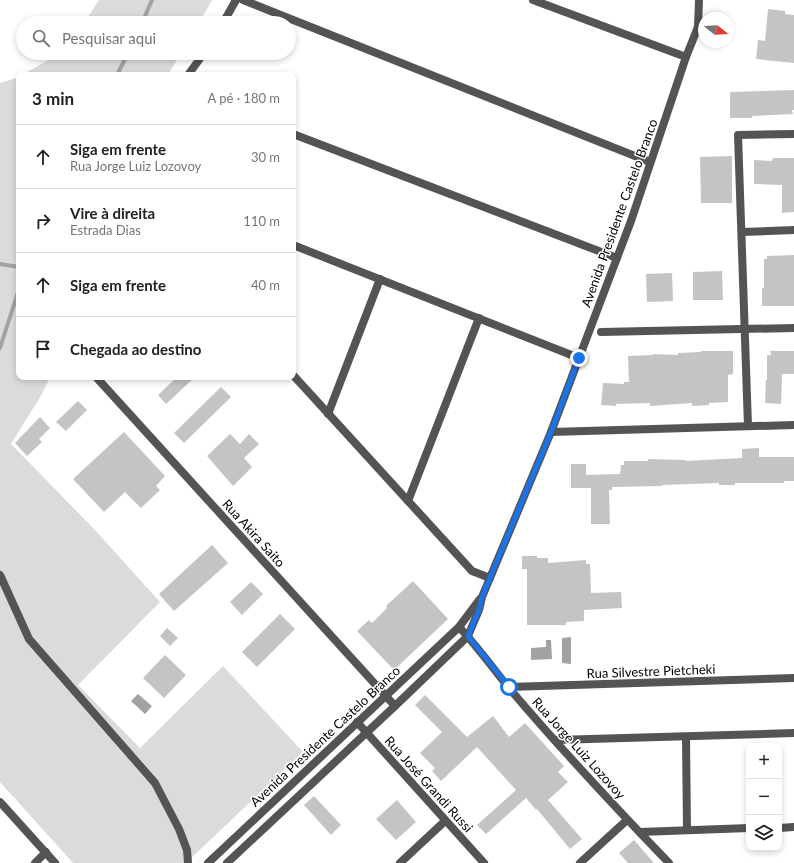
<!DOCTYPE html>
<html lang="pt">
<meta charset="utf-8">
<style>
:root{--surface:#fff;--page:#f2f2f2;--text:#202124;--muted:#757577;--line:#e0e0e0}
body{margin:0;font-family:Lato,sans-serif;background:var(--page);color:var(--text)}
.controls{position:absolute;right:12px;bottom:12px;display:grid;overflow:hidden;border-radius:8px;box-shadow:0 2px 6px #0003}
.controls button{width:36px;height:36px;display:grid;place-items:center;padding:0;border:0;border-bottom:1px solid var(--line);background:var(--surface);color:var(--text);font:20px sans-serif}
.compass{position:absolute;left:698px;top:12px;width:36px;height:36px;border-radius:50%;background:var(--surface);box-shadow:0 2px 6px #0003;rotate:108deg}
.stop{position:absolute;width:12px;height:12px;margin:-9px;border:3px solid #1a73e8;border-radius:50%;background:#fff}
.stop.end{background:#1a73e8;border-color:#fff;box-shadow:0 1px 4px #0008}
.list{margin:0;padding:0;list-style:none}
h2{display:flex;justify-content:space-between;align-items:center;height:52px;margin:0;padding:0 16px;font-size:17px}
h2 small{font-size:13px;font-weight:400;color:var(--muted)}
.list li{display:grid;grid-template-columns:26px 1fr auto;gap:12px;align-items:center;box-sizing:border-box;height:64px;padding:0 16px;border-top:1px solid var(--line)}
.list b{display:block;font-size:15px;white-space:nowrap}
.list p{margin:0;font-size:13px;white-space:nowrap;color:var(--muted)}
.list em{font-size:13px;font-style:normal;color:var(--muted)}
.icon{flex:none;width:22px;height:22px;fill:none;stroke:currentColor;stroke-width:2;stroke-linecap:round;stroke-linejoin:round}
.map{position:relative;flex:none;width:794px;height:863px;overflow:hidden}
.search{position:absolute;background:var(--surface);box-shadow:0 2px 6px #0003;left:16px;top:16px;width:280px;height:44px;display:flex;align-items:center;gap:10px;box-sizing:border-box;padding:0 14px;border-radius:22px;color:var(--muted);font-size:15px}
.panel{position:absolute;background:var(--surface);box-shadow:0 2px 6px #0003;left:16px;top:72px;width:280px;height:308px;border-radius:8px}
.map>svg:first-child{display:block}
</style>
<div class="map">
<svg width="794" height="863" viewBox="0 0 794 863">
<rect width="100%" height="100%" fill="#fff"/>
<g fill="#dbdbdb">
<polygon points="99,0 212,0 199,23 84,23"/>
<polygon points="61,53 181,53 168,75 22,75"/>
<polygon points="19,77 19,377 50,377 42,394 11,444 95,530 160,602 78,685 140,748 223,666 303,752 186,863 73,863 0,782 0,83"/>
</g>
<g fill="#a2a2a2">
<polygon points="571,637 571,664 562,663 562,638"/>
<polygon points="546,640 551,640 552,659 531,660 531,648 546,647"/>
<polygon points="138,694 152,706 145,714 131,701"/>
</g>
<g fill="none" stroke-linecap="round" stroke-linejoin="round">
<g stroke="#a2a2a2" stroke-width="4">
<polyline points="142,23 152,0"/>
<polyline points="117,75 128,53"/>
<polyline points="0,264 19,267"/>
<polyline points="0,348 19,289"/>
</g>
</g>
<g fill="#c4c4c4">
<polygon points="768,9 785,11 785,14 794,15 794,63 756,59 758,40 765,41"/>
<polygon points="794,90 794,110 792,110 793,114 752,116 752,118 730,118 730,92"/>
<polygon points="732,156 732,203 701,203 700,157"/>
<polygon points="773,158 794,158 794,212 782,213 782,185 754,184 754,160 772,161"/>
<polygon points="794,255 794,306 762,306 762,288 764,288 764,259 767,259 767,256"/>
<polygon points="722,271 723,300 693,300 693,272"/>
<polygon points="672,273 673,301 647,302 646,274"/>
<polygon points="701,351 733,351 733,374 728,375 728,402 709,403 709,405 692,406 692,403 650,406 650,403 616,404 616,406 601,405 603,383 624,384 624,382 629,382 628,356 653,355 653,354 678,355 678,353 701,352"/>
<polygon points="770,351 794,351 794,374 782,374 781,404 765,403 766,380 767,380 767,355 771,355"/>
<polygon points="177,377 195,377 166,404 158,395"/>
<polygon points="221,387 231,397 184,443 174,433"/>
<polygon points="78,401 87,410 66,431 56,422"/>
<polygon points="40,417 50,428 39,439 42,442 27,456 15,443"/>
<polygon points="124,432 165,476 156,486 160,490 141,508 125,492 104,512 73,479"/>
<polygon points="230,434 240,444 249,434 259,444 244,458 252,467 233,486 207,456"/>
<polygon points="759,448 759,457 794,457 794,481 784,481 784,483 735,483 735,485 719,485 719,483 662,485 662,486 612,487 612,490 609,490 610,524 591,524 591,488 571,488 571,464 586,464 586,475 620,474 621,465 624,465 624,461 648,461 648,459 686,460 686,461 742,458 742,449"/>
<polygon points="212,545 228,563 174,611 159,594"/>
<polygon points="522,556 537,556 537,558 548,558 548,563 586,560 586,564 590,564 591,593 621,592 622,608 584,610 584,621 566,622 566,625 527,625 527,569 522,569"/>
<polygon points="413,581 448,619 394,670 357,631 369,620 372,623 387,608 386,606"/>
<polygon points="251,582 263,594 242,615 230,602"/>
<polygon points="280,614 295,629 257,667 242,652"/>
<polygon points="167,628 178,638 170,646 160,636"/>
<polygon points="165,655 186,675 164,698 143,678"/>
<polygon points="425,695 467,737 493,716 509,737 525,723 564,766 558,772 568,782 548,800 582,839 570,849 537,809 536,810 526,798 486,834 477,825 516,790 477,747 441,781 432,771 435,768 420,753 442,732 415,705"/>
<polygon points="314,796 341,825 331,835 304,805"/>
<polygon points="397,800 416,822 396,840 376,819"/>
<polygon points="634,840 654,863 628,863 619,853"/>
</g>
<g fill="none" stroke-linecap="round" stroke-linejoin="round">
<g stroke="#545454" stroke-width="8">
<polyline points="243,0 650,162"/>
<polyline points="533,0 686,57"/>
<polyline points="223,23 236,0"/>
<polyline points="188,75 204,53"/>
<polyline points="293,134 617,258"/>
<polyline points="742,232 794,230"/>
<polyline points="293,245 579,358"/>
<polyline points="601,332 794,328"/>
<polyline points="293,375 472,571 490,578"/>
<polyline points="96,377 395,706"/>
<polyline points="328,414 380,279"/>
<polyline points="748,426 738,135 794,134"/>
<polyline points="551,432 794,425"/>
<polyline points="408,501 479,318"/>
<polyline points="0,575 29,639 155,783 179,829 187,850 188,863"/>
<polyline points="459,627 480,599"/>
<polyline points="468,636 479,610 482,597 551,432 631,221 686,57 698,27 699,0"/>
<polyline points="509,687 794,678"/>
<polyline points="357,722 484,863"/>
<polyline points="686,737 687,830"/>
<polyline points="555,740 794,733"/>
<polyline points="0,802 55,863"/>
<polyline points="779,828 794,827"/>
<polyline points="640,832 749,828"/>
<polyline points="35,863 46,852"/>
<polyline points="400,863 445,821"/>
<polyline points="580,863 627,820"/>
</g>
<g stroke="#545454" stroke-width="8">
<path d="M208,863L459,627C477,646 492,667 509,688C560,748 614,806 669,863"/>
<polyline points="227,863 395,706 468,636"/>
</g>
</g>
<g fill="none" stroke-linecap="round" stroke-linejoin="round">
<polyline stroke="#1a73e8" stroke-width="5" points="509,687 468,636 479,610 482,597 551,432 579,358"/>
</g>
<g text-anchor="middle" stroke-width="3" stroke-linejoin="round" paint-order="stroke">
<g font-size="13" fill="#000" stroke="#fff">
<text transform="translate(619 213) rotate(-70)" y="5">Avenida Presidente Castelo Branco</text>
<text transform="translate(254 533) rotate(48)" y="5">Rua Akira Saito</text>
<text transform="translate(651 671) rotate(-2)" y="5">Rua Silvestre Pietcheki</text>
<text transform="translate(325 736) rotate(-43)" y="5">Avenida Presidente Castelo Branco</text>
<text transform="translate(579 748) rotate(48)" y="5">Rua Jorge Luiz Lozovoy</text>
<text transform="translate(429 784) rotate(48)" y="5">Rua José Grandi Russi</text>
</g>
</g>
</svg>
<div class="controls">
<button>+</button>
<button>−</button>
<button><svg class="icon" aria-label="layers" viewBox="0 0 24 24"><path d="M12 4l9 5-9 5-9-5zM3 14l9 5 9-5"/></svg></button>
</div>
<svg class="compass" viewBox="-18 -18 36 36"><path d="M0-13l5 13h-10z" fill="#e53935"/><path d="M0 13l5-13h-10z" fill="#757577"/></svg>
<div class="stop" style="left:509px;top:687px"></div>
<div class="stop end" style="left:579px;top:358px"></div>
<div class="search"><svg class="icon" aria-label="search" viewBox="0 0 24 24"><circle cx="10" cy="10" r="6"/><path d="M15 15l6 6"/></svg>Pesquisar aqui</div>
<section class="panel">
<h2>3 min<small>A pé · 180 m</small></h2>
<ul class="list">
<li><svg class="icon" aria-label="ahead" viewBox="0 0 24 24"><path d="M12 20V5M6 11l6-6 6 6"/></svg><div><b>Siga em frente</b><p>Rua Jorge Luiz Lozovoy</p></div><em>30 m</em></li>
<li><svg class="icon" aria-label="right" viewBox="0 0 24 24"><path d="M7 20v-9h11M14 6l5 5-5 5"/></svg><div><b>Vire à direita</b><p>Estrada Dias</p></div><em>110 m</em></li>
<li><svg class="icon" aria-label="ahead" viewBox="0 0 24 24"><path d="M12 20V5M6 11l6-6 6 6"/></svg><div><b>Siga em frente</b></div><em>40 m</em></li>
<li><svg class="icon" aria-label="arrive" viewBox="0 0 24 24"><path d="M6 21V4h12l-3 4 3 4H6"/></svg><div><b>Chegada ao destino</b></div></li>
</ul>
</section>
</div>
